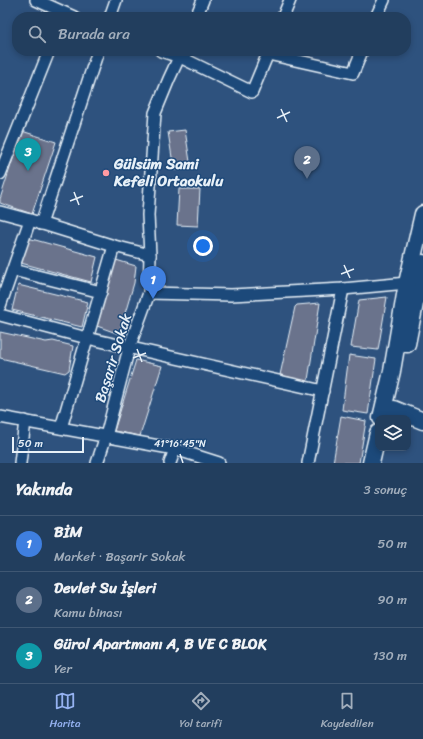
<!DOCTYPE html>
<html lang="tr">
<meta charset="utf-8">
<style>
:root{--surface:#223e5e;--page:#2a4564;--text:#f1f3f6;--muted:#a2aebc;--line:#3f5773;--accent:#95b2f1}
body{margin:0;font-family:Sriracha,sans-serif;background:var(--page);color:var(--text)}
.controls{position:absolute;right:12px;bottom:12px;display:grid;overflow:hidden;border-radius:8px;box-shadow:0 2px 6px #0003}
.controls button{width:36px;height:36px;display:grid;place-items:center;padding:0;border:0;border-bottom:1px solid var(--line);background:var(--surface);color:var(--text);font:20px sans-serif}
.scale{position:absolute;left:12px;bottom:10px;width:72px;box-sizing:border-box;padding-left:4px;border:2px solid #e8f1f8;border-top:0;font-size:11px;line-height:14px;white-space:nowrap;color:#e8f1f8;-webkit-text-stroke:3px #1f4a7a;paint-order:stroke}
.you{position:absolute;left:203px;top:246px;width:14px;height:14px;margin:-10px;border:3px solid #fff;border-radius:50%;background:#1a73e8;box-shadow:0 0 0 6px #1a73e833}
.badge{display:grid;place-items:center;width:26px;height:26px;border-radius:50%;background:var(--accent);color:#fff;font-size:13px;font-weight:700}
.pin{position:absolute;translate:-50% -33px;filter:drop-shadow(0 1px 2px #0008)}
.pin::after{content:'';position:absolute;top:21px;width:14px;height:12px;background:inherit;clip-path:polygon(0 0,100% 0,50% 100%)}
.list{margin:0;padding:0;list-style:none}
h2{display:flex;justify-content:space-between;align-items:center;height:52px;margin:0;padding:0 16px;font-size:17px}
h2 small{font-size:13px;font-weight:400;color:var(--muted)}
.list li{display:grid;grid-template-columns:26px 1fr auto;gap:12px;align-items:center;box-sizing:border-box;height:56px;padding:0 16px;border-top:1px solid var(--line)}
.list b{display:block;font-size:15px;white-space:nowrap}
.list p{margin:0;font-size:13px;white-space:nowrap;color:var(--muted)}
.list em{font-size:13px;font-style:normal;color:var(--muted)}
.icon{flex:none;width:22px;height:22px;fill:none;stroke:currentColor;stroke-width:2;stroke-linecap:round;stroke-linejoin:round}
.map{position:relative;flex:none;width:423px;height:463px;overflow:hidden}
.search{position:absolute;background:var(--surface);box-shadow:0 2px 6px #0003;left:12px;right:12px;top:12px;height:44px;display:flex;align-items:center;gap:10px;box-sizing:border-box;padding:0 14px;border-radius:16px;color:var(--muted);font-size:15px}
.sheet{height:220px;background:var(--surface)}
nav{display:flex;justify-content:space-around;align-items:center;box-sizing:border-box;height:56px;border-top:1px solid var(--line);background:var(--surface);font-size:11px;color:var(--muted)}
nav a{display:grid;justify-items:center;gap:2px}
nav .on{color:var(--accent)}
.map>svg:first-child{display:block}
</style>
<div class="map">
<svg width="423" height="463" viewBox="0 0 423 463">
<rect width="100%" height="100%" fill="#2e527e"/>
<filter id="ink" filterUnits="userSpaceOnUse"><feTurbulence type="fractalNoise" baseFrequency=".025" numOctaves="2"/><feDisplacementMap in="SourceGraphic" scale="8" xChannelSelector="R" yChannelSelector="G"/><feConvolveMatrix kernelMatrix="1 2 1 2 8 2 1 2 1" color-interpolation-filters="sRGB"/></filter>
<g filter="url(#ink)">
<g fill="#6b738c" stroke="#e8f1f8">
<polygon points="185,130 191,168 174,170 168,132"/>
<polygon points="22,131 56,142 32,214 0,203 0,199"/>
<polygon points="179,189 200,189 198,226 177,225"/>
<polygon points="28,238 97,257 91,282 21,263"/>
<polygon points="116,260 136,266 134,283 119,334 97,326"/>
<polygon points="18,285 88,302 82,327 12,310"/>
<polygon points="387,297 378,350 351,347 359,300"/>
<polygon points="320,303 308,380 305,381 280,375 295,307 297,305"/>
<polygon points="0,332 46,342 53,341 73,346 69,370 65,373 0,358"/>
<polygon points="349,355 376,359 368,414 342,410"/>
<polygon points="136,360 162,366 140,436 114,431"/>
<polygon points="341,416 366,421 359,463 333,463"/>
</g>
<g fill="none" stroke-linecap="round" stroke-linejoin="round">
<g stroke="#e8f1f8" stroke-width="14">
<g id="minor">
<polyline points="36,0 74,17"/>
<polyline points="110,17 116,0"/>
<polyline points="196,17 203,0"/>
<polyline points="283,17 290,0"/>
<polyline points="376,17 384,0"/>
<polyline points="161,51 180,57 252,92 269,51"/>
<polyline points="268,54 353,73 362,51"/>
<polyline points="0,174 49,51"/>
<polyline points="0,212 30,220 0,306"/>
<polyline points="30,220 114,246 150,255"/>
<polyline points="41,224 98,51"/>
<polyline points="13,270 101,292"/>
<polyline points="149,293 231,295 343,289 407,283"/>
<polyline points="0,315 87,338 323,391"/>
<polyline points="0,417 175,449 219,463"/>
<polyline points="61,428 114,246"/>
<polyline points="20,463 25,421"/>
<polyline points="97,463 106,436 129,348 149,293 150,255 148,215 155,113 169,79 182,51"/>
<polyline points="170,463 175,449"/>
<polyline points="308,463 343,289"/>
</g>
</g>
<g stroke="#e8f1f8" stroke-width="19">
<g id="secondary">
<polyline points="407,344 423,263"/>
<polyline points="394,409 423,421"/>
<polyline points="381,418 392,371 407,283 423,214"/>
<polyline points="371,463 378,433"/>
</g>
</g>
<use href="#minor" stroke="#1f4a7a" stroke-width="11"/>
<use href="#secondary" stroke="#1f4a7a" stroke-width="16"/>
</g>
</g>
<path fill="none" stroke="#e8f1f8" stroke-width="1.5" d="M281,109L287,122M277,118L290,112M74,192L79,205M70,201L83,196M344,265L350,278M341,274L354,269M137,349L142,362M133,358L146,353M180,454L183,463"/>
<circle fill="#ff9aa2" stroke="#1f4a7a" stroke-width="1.5" cx="106" cy="173" r="4"/>
<g text-anchor="middle" stroke-width="3" stroke-linejoin="round" paint-order="stroke">
<g font-size="15" font-weight="bold" fill="#e8f1f8" stroke="#1f4a7a" text-anchor="start">
<text x="114" y="169">Gülsüm Sami<tspan x="114" dy="17">Kefeli Ortaokulu</tspan></text>
</g>
<g font-size="15" fill="#e8f1f8" stroke="#1f4a7a">
<text transform="translate(113 358) rotate(-73)" y="5">Başarir Sokak</text>
</g>
</g>
<g font-size="10" text-anchor="middle" fill="#e8f1f8" stroke="#1f4a7a" stroke-width="3" stroke-linejoin="round" paint-order="stroke">
<text x="180" y="447">41°16'45"N</text>
</g>
</svg>
<div class="controls">
<button><svg class="icon" aria-label="layers" viewBox="0 0 24 24"><path d="M12 4l9 5-9 5-9-5zM3 14l9 5 9-5"/></svg></button>
</div>
<div class="scale">50 m</div>
<div class="you"></div>
<div class="pin badge" style="left:153px;top:299px;background:#3f7fe0">1</div>
<div class="pin badge" style="left:307px;top:179px;background:#5c6f8a">2</div>
<div class="pin badge" style="left:28px;top:171px;background:#0f9aa8">3</div>
<div class="search"><svg class="icon" aria-label="search" viewBox="0 0 24 24"><circle cx="10" cy="10" r="6"/><path d="M15 15l6 6"/></svg>Burada ara</div>
</div>
<section class="sheet">
<h2>Yakında<small>3 sonuç</small></h2>
<ul class="list">
<li><span class="badge" style="background:#3f7fe0">1</span><div><b>BİM</b><p>Market · Başarir Sokak</p></div><em>50 m</em></li>
<li><span class="badge" style="background:#5c6f8a">2</span><div><b>Devlet Su İşleri</b><p>Kamu binası</p></div><em>90 m</em></li>
<li><span class="badge" style="background:#0f9aa8">3</span><div><b>Gürol Apartmanı A, B VE C BLOK</b><p>Yer</p></div><em>130 m</em></li>
</ul>
</section>
<nav>
<a class="on"><svg class="icon" aria-label="map" viewBox="0 0 24 24"><path d="M3 6l6-2 6 2 6-2v14l-6 2-6-2-6 2zM9 4v14M15 6v14"/></svg>Harita</a>
<a><svg class="icon" aria-label="directions" viewBox="0 0 24 24"><path d="M12 3l9 9-9 9-9-9zM9 14v-3h6M13 9l2 2-2 2"/></svg>Yol tarifi</a>
<a><svg class="icon" aria-label="saved" viewBox="0 0 24 24"><path d="M7 4h10v16l-5-4-5 4z"/></svg>Kaydedilen</a>
</nav>
